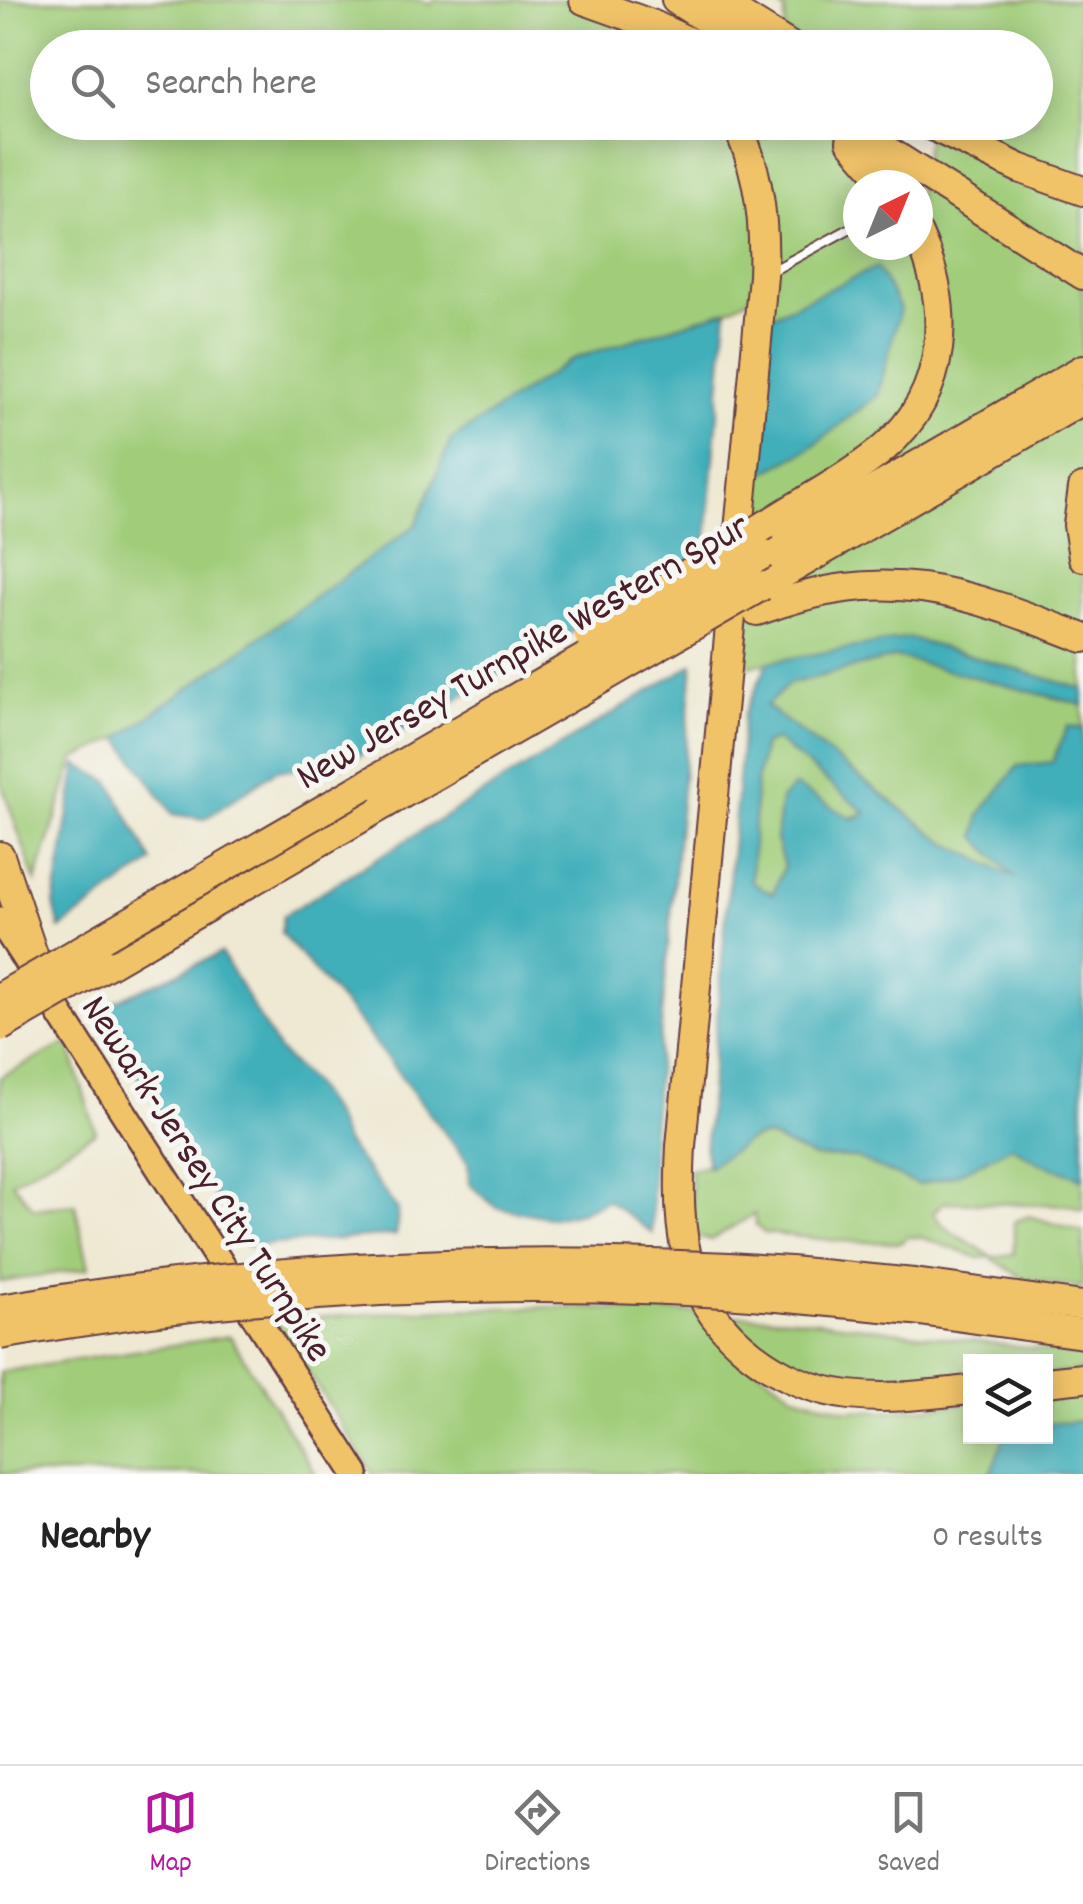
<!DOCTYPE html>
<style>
:root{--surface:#fff;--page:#f6f6f6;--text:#222;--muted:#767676;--line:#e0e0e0;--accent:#b5179e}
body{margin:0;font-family:Dekko,sans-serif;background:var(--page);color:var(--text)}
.controls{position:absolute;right:30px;bottom:30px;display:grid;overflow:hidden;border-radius:0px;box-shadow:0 5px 25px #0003}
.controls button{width:90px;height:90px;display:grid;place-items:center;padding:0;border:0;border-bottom:2px solid var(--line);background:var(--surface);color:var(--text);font:50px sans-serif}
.compass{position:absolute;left:843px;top:170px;width:90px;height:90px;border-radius:50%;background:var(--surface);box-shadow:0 5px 25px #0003;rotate:43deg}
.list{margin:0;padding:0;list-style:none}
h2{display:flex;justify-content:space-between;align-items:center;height:130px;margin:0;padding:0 40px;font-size:42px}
h2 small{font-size:32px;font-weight:400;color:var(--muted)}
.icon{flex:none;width:55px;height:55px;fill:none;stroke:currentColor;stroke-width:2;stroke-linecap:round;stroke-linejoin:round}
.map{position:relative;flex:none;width:1083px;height:1474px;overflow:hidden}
.search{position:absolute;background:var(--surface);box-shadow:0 5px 25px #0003;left:30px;right:30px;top:30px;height:110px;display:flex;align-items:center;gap:25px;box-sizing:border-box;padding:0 35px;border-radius:55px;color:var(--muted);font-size:38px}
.sheet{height:290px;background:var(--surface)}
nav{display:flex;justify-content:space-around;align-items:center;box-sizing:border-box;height:140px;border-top:2px solid var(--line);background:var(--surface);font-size:28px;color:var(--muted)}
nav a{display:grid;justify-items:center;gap:5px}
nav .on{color:var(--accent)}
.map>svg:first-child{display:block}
</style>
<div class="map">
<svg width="1083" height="1474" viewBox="0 0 1083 1474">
<rect width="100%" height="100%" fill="#f6f6f2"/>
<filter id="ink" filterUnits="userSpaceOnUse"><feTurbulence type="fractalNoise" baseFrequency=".01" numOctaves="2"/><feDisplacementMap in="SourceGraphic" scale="20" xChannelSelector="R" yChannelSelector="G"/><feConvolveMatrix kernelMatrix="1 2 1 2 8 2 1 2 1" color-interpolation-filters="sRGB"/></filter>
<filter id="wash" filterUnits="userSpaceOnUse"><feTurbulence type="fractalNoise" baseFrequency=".0048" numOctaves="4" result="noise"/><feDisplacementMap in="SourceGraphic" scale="40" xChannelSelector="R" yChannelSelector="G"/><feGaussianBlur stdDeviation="2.25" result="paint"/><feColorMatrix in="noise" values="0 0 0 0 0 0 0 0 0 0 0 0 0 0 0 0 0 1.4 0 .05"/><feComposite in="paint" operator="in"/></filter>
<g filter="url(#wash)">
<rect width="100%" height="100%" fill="#efe9d3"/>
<g fill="#a1cd7a" stroke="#767652" stroke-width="2.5" fill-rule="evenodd">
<path d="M0,0H421L430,5L433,0H571L661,47L48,48V122H735L750,154L775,123H826L843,135L890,185L920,172L932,123L1036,122V48L812,47L785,32V11L769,0H1083V689L909,638L735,668L759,475L809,449L899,309L877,268L766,318L761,292L727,310L573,359L451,440L416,525L121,737L74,760L36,882L0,780ZM858,185H918V245H858Z"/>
<polygon points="896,657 1083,705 1083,729 1068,726 1052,762 1019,880 943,841 765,705 789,684"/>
<polygon points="777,739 866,813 776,839 784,866 773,894 751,882 756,781 764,744"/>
<polygon points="68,1043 96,1132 12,1182 34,1209 75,1204 89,1268 0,1282 0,1077"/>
<path d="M767,1136L812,1157L856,1158L918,1185L955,1175L1012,1146L1038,1162L1083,1178V1210L1070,1205L945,1202L933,1212C945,1234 972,1241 991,1257L1014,1254V1222L1029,1216L1083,1232V1288L1024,1279L990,1257L979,1258L920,1237H907L900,1243L840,1241L764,1233L756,1225L754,1214L711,1240L694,1237L690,1169C720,1165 738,1139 767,1136Z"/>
<polygon points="552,1307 700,1313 724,1346 795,1395 846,1410 887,1411 970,1403 970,1436 1005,1437 990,1474 373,1474 275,1320 444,1309"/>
<polygon points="727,1315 793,1318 1083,1355 1083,1371 1046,1375 1046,1362 970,1362 970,1381 859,1391 779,1365"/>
<polygon points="230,1336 316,1474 0,1474 0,1372"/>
<polygon points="1083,1394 1083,1421 1046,1424 1046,1397"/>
</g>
<g fill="#3fafba" stroke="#446772" stroke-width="2.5" fill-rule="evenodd">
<polygon points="877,267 900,309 878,395 809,449 759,475 757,460 766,318"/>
<polygon points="727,310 706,549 659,582 337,768 277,770 205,819 173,814 119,738 416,525 451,440 573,359"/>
<path d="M909,638L1083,689V705L896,657L789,684L766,706L943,841L1015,878L976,837L980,814L1018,766L1052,762L1068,726L1083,729V1178L1038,1162L1012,1146L955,1175L918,1185L856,1158L812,1157L767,1136L753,1138L708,1167L705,1151L744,714L768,662ZM776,740L866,813L853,819L795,786L781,799L776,839L784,866L773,894L751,882L756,781L764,744Z"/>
<polygon points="693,664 652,1131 652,1233 607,1200 580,1212 553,1218 496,1207 469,1184 468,1163 357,1020 281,933 283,916"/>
<polygon points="77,764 110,782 152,862 60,929 54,905"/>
<polygon points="221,953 279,1051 311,1082 332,1113 345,1142 398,1210 396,1235 247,1246 96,1010"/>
<polygon points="1083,1421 1083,1474 990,1474 1005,1437 1046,1436 1046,1424"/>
</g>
</g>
<g filter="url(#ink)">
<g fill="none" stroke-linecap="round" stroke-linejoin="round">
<g stroke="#633d44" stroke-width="12">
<polyline id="service" points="772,271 858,224"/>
</g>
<g stroke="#633d44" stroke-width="30">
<polyline id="trunk" points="0,920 356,1474"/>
</g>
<g stroke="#633d44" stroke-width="32">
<g id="motorway">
<polyline points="584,0 651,24 702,48"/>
<polyline points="676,0 753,48"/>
<polyline points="716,0 793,48"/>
<path d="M735,122C760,169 765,224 763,276L681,1146C679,1187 678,1228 690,1268C712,1337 779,1386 849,1395C889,1400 930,1394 970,1390"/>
<polyline points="842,122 1083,275"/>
<polyline points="924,122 1019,168 1083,191"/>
<polyline points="851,141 889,185"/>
<polyline points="1083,488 1078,525 1083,557"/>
<path d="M766,525C805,500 848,478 884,448C949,392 952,308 918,234"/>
<polyline points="764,554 1083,369"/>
<polyline points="762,586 1083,400"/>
<path d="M757,611C888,562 960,590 1083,638"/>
<polyline points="0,856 44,987"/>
<polyline points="109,964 385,804"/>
<polyline points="790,1271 914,1283 1083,1306"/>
<polyline points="788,1298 913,1310 1083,1334"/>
<polyline points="1046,1382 1083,1378"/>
</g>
</g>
<use href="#service" stroke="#fff" stroke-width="8"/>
<use href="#trunk" stroke="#f1c369" stroke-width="25"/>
<use href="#motorway" stroke="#f1c369" stroke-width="28"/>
<g stroke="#633d44" stroke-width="32" stroke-linecap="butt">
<g id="motorway-bridge">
<polyline points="589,635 766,525"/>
<polyline points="385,804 762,586"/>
<polyline points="0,997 764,554"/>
<polyline points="0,1027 109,964"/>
<path d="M0,1309C261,1264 525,1252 790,1271"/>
<path d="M0,1335C259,1289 525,1275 788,1298"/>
</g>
</g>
<use href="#motorway-bridge" stroke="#f1c369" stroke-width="28"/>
</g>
</g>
<g text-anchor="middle" stroke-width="10" stroke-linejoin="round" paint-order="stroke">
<g font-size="40" fill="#4a1f2b" stroke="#f6f6f2">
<text transform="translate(521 649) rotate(-30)" y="14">New Jersey Turnpike Western Spur</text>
<text transform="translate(209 1177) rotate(57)" y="14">Newark-Jersey City Turnpike</text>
</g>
</g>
</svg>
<div class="controls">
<button><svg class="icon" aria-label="layers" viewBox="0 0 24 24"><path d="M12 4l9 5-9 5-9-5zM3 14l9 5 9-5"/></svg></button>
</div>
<svg class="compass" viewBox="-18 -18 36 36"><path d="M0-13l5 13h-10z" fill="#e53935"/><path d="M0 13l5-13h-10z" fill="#767676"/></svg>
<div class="search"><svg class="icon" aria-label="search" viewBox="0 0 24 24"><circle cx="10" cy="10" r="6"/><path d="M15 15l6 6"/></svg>Search here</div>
</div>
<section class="sheet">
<h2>Nearby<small>0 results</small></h2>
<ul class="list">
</ul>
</section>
<nav>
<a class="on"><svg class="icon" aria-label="map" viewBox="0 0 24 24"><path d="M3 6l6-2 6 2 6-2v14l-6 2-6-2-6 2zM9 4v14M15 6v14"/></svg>Map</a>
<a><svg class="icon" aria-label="directions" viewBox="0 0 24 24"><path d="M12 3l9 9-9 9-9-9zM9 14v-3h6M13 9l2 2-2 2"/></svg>Directions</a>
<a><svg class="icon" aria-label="saved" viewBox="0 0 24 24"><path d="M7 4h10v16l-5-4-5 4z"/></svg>Saved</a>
</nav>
